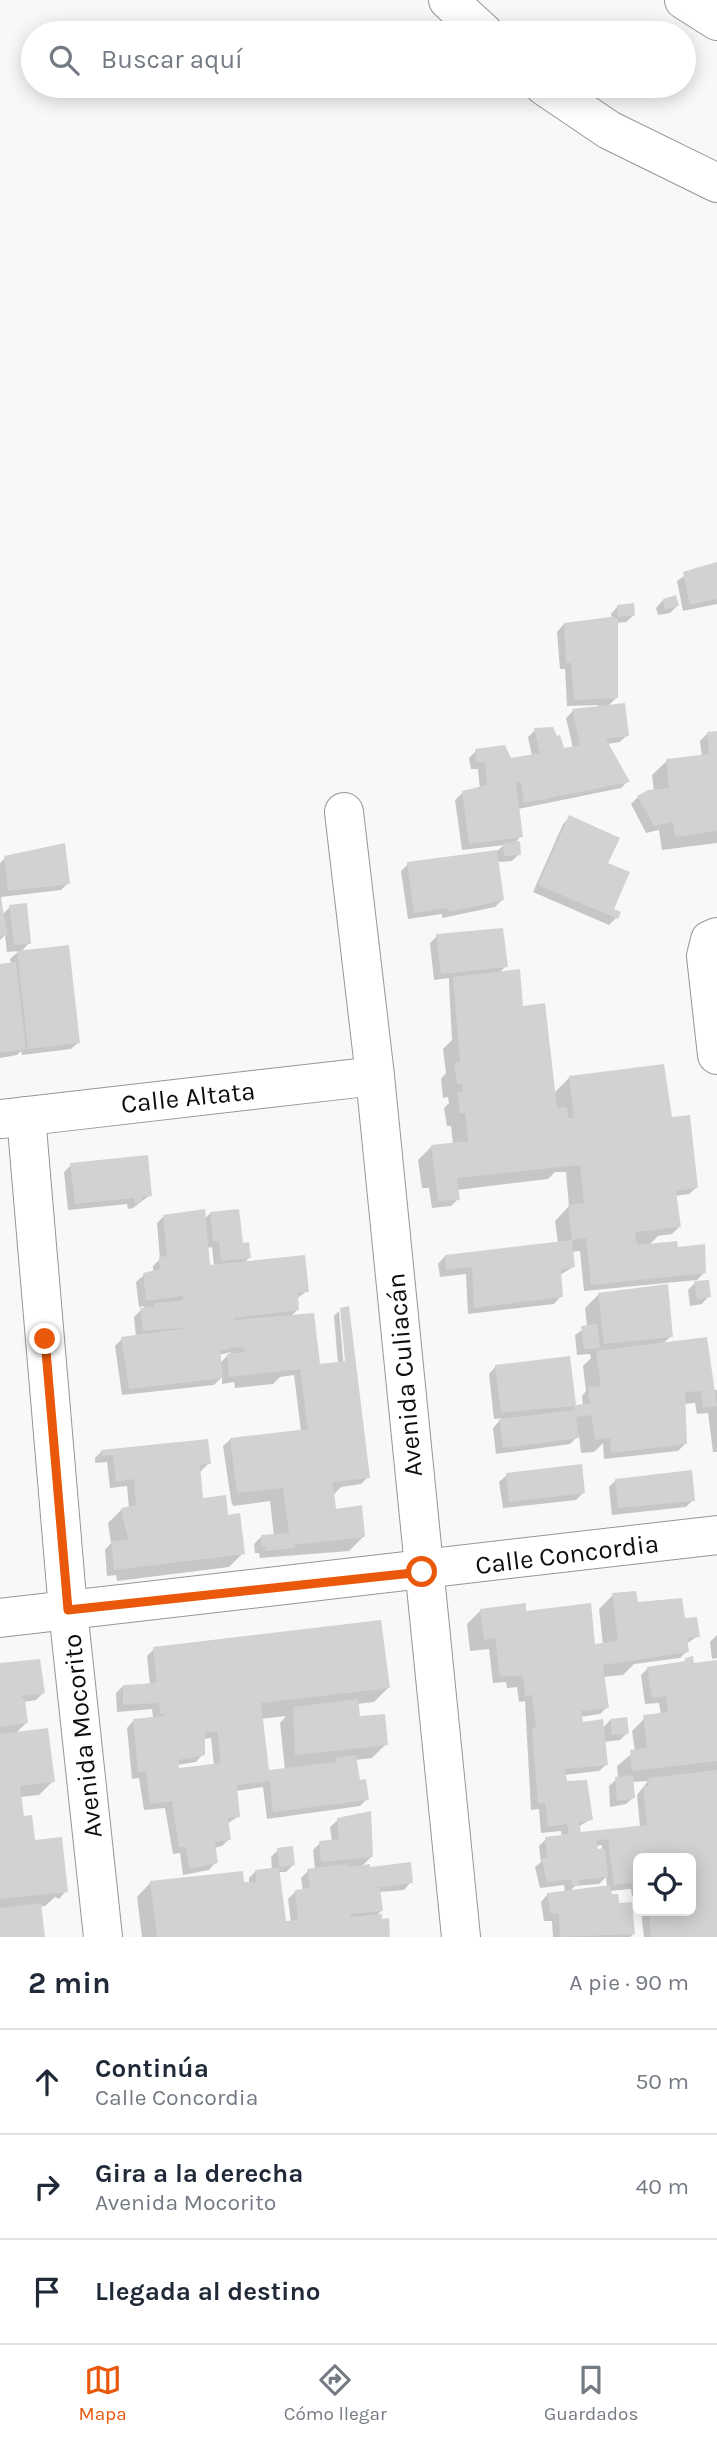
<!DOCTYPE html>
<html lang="es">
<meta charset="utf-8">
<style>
:root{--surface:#fff;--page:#f2f2f3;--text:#1f2937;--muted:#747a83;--line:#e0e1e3;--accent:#ea580c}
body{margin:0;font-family:Karla,sans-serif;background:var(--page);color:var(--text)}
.controls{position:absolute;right:21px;bottom:21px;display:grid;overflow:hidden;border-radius:10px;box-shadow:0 4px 18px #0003}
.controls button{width:63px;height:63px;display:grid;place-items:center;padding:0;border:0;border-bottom:2px solid var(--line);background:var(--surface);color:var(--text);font:35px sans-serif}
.stop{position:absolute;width:21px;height:21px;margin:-16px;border:5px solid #ea580c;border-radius:50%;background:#fff}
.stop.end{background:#ea580c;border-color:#fff;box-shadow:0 2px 7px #0008}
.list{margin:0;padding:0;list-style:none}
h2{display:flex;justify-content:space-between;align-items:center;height:91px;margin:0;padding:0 28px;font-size:30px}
h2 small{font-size:23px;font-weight:400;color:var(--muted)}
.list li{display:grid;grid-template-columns:46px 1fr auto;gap:21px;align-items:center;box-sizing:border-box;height:105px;padding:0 28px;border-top:2px solid var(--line)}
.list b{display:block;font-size:26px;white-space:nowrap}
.list p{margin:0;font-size:23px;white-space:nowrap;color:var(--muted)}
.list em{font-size:23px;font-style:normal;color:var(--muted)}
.icon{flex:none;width:38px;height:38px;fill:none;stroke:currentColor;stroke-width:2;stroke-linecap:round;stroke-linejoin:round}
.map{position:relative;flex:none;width:717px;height:1937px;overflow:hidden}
.search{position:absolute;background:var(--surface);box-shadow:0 4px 18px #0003;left:21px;right:21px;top:21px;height:77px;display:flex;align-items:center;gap:18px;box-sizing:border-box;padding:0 24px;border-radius:38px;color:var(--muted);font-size:26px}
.sheet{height:406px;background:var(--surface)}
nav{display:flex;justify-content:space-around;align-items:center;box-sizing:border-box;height:98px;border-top:2px solid var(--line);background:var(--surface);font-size:19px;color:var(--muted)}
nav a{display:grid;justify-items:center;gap:4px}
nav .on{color:var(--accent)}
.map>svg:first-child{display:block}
</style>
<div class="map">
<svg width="717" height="1937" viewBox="0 0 717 1937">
<rect width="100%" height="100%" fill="#f8f8fa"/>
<g fill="#0003" fill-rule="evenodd">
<polygon points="717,563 717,604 683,611 677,581 696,568"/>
<polygon points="663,600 677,606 670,613 658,615 656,608"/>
<polygon points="618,606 634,615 626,622 616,623 617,697 607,707 627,735 620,742 607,744 628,781 621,788 518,809 521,836 514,844 519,854 512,861 497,862 503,899 495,907 442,918 442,914 408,919 401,871 408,864 496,852 504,845 462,850 455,800 462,793 480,789 478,769 471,769 469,758 476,751 510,760 532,756 528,737 535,730 562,750 573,748 566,718 573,711 598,708 598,705 567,706 565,669 560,669 557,632 564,624 612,620 611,614"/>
<polygon points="717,733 717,843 662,850 659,830 646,833 631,804 638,797 654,791 652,775 667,761 702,757 700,741 707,734"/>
<polygon points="570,817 606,864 612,910 616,918 609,925 533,892 563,824"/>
<polygon points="5,858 68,883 61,890 1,897 3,914 10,907 29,943 21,952 79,1042 71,1049 22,1055 21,1051 17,1055 0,1058 0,966 11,964 10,959 19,951 7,952 5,935 0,940 0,863"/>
<polygon points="437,936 506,966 499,973 522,1008 554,1093 570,1077 671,1119 697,1187 689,1194 675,1196 679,1227 672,1234 658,1236 648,1246 676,1248 704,1273 697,1280 666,1283 671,1336 663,1344 711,1391 717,1390 717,1452 713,1452 708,1413 697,1414 695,1403 684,1404 685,1444 678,1451 604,1459 603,1443 594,1452 581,1453 579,1435 570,1444 496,1454 493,1428 502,1418 494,1419 489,1374 496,1366 568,1358 574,1407 583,1406 582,1396 586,1391 583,1366 591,1358 590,1354 577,1355 575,1335 587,1327 585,1308 599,1294 666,1286 666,1283 584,1291 580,1251 572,1252 573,1267 560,1275 561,1296 554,1304 468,1314 466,1274 440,1277 438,1264 445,1256 558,1243 555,1221 569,1206 566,1172 555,1172 548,1179 457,1190 458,1199 451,1206 432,1208 429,1188 422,1188 418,1160 432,1146 453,1144 451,1126 447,1126 444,1108 449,1103 448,1097 443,1098 441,1079 446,1073 443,1049 452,1040 449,983 449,978 434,980 430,943"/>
<polygon points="71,1165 150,1195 133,1208 128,1209 127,1204 68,1210 64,1172"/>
<path d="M210,1213L241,1245L249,1258L244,1263L307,1291L296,1299L297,1310L290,1317L318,1366L338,1364L334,1316L339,1311L344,1370L368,1477L361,1484L341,1487L334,1494L335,1511L363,1537L349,1551L260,1558L259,1553H255L254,1544L261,1537L274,1536L270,1501L233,1506L231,1500L223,1446L231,1439L301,1431L294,1375L280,1377L273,1384L235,1388L234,1382L222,1384V1377L214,1385L122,1395L115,1346L122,1339L136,1337L134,1317L145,1306L139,1307L136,1282L144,1275L153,1272V1266L160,1259L157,1223L164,1216L204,1220ZM212,1247L214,1266L209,1267L207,1248ZM231,1352L220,1363L219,1355Z"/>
<polygon points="695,1283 709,1296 702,1304 690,1306 688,1290"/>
<polygon points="102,1451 209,1463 199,1473 202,1500 226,1517 243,1553 229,1567 117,1581 116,1575 107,1576 105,1550 111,1543 108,1523 122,1509 129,1508 127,1486 110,1488 107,1462 95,1463 95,1458"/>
<polygon points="507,1475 583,1493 576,1500 503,1508 499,1482"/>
<polygon points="616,1480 693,1500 686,1507 612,1515 609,1487"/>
<path d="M613,1595L683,1620L698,1636L686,1644L687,1651L680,1658L634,1664L623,1675L603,1677L607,1707L600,1714L580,1717L582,1724L602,1729L610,1720L627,1733L620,1740L604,1742L607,1764L599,1771L564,1775L566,1783L591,1819L578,1827L579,1834L640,1827L637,1795L648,1781L632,1782L634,1797L626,1804L610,1807L609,1786L618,1778L617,1766L635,1751L632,1731L646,1717L661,1715L659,1703L645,1704L641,1675L648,1668L682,1664L686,1659L717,1693V1937H644L641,1911H691V1858H638V1895L632,1896L631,1889L609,1891L634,1934L630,1937H553L552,1921H544L541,1902L548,1894L565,1892L564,1885L540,1888L535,1867L541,1862L539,1846L546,1839L562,1837L561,1831L541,1833L539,1809L531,1810L525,1701L519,1702L517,1687L507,1688L506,1682L493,1683L489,1649L470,1651L467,1624L481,1610L525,1613L594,1646L603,1645L599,1609ZM602,1845V1850L596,1851L595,1846ZM606,1877L607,1887L569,1892L575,1886L599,1884Z"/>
<polygon points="717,1635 717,1658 712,1659 710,1642"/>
<path d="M154,1649L388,1688L374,1702L357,1704L359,1718L386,1744L372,1758L355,1760L358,1782L367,1799L360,1806L267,1819L263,1787L236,1791L239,1816L227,1824L229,1839L222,1846L214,1848L216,1862L209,1870L183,1875L180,1853L173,1854L165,1808L144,1810L139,1778L132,1779L127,1728L134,1720L153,1717L152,1709L117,1712L116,1693L123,1686L150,1685L147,1656ZM286,1716L280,1723L285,1770L267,1772L261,1719ZM211,1738L214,1766L177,1770V1765L196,1762L203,1754V1739Z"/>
<polygon points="0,1665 43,1693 36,1700 24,1702 26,1723 15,1734 53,1781 39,1795 20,1797 22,1818 34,1842 66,1891 59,1899 55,1897 45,1906 39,1907 43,1937 0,1937"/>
<polygon points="338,1820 372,1856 361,1867 411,1882 404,1890 379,1892 382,1910 375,1917 389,1937 142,1937 137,1897 151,1882 249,1884 249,1878 256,1871 272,1869 271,1857 278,1850 293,1865 286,1872 278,1872 285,1923 291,1922 288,1899 295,1892 303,1891 301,1878 308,1871 315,1870 313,1850 320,1843 332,1842 330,1827"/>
</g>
<g fill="#d4d2d0" fill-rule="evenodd">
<polygon points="717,562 717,599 690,605 683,572"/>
<polygon points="676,595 679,606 665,609 663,599"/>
<polygon points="634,603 635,615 618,617 617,605"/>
<polygon points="610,617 618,618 618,698 574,700 571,663 566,663 564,623"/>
<polygon points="625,703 629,736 606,739 630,782 524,803 521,782 516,783 523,837 469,844 462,791 487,785 485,762 477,763 475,749 505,745 511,758 540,753 534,728 553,727 557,736 560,735 564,748 580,745 572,709"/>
<polygon points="717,731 717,831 675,837 673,822 654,826 637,796 648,790 669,788 666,759 709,754 707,732"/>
<polygon points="569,815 620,838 608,863 630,872 614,909 621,912 618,919 538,885"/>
<polygon points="520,841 521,855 504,856 503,843"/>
<polygon points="65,843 70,884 8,891 4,856"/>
<polygon points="497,850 504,900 449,912 448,908 414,913 407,862"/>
<polygon points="0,896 8,935 0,936"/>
<polygon points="27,903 31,944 14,945 9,905"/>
<polygon points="503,928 508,967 441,974 436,934"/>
<polygon points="69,945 80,1043 28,1049 17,951"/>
<polygon points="16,962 26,1049 0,1053 0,964"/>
<polygon points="520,969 523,1006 545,1003 557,1108 567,1107 568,1118 574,1118 569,1076 664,1064 672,1117 690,1115 698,1188 676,1191 681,1227 635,1232 637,1245 677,1241 678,1247 705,1244 706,1273 591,1285 586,1238 572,1240 568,1205 584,1203 580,1165 457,1178 460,1200 438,1201 431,1145 468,1141 465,1113 460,1113 457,1092 463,1091 462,1084 457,1084 454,1063 460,1062 453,977"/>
<polygon points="148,1155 152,1196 142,1197 142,1202 135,1203 134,1198 75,1204 70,1163"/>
<polygon points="205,1209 210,1265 305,1255 309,1292 298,1293 299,1310 233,1318 234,1320 314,1313 320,1364 345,1361 340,1308 349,1306 370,1478 333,1482 336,1509 362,1505 365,1537 294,1545 295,1548 266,1551 266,1547 261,1547 261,1535 289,1533 283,1488 237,1493 230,1438 308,1429 300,1369 229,1377 227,1354 245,1352 245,1349 234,1347 220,1351 223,1378 129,1389 121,1337 195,1327 143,1331 140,1308 155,1307 154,1303 183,1300 183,1296 146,1301 143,1273 160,1269 159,1257 167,1256 163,1215"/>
<polygon points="239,1209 243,1243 249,1242 251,1258 221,1261 219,1241 213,1241 210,1212"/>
<polygon points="572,1240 575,1267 561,1270 563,1297 474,1308 472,1267 446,1270 445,1255"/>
<polygon points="709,1280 711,1297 697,1299 694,1281"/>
<polygon points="668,1284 673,1337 604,1344 598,1293"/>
<polygon points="597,1324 600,1348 584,1349 581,1326"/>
<polygon points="707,1337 717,1406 703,1408 701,1391 685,1392 687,1444 611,1453 610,1438 595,1440 591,1415 576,1417 579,1438 503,1448 499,1419 575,1410 574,1406 501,1413 495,1365 570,1356 576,1405 590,1403 588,1387 601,1386 596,1351"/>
<polygon points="208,1439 211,1464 200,1465 203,1498 226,1495 228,1515 240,1513 245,1554 114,1570 111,1541 128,1540 121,1508 136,1505 134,1479 116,1482 113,1455 102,1456 101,1450"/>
<polygon points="582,1464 585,1493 509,1502 506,1473"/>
<polygon points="692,1470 695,1501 618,1508 615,1479"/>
<polygon points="636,1591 638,1602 682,1598 685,1618 697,1617 700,1637 687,1638 689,1652 603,1665 609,1708 581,1711 583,1722 603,1719 608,1765 565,1769 567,1781 587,1780 593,1820 579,1822 581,1832 647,1825 643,1786 649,1786 648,1778 717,1770 717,1937 651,1937 649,1911 691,1911 691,1858 638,1858 638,1882 614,1885 608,1839 596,1841 598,1849 605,1848 608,1877 579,1880 579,1885 572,1885 571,1879 547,1882 542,1859 547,1857 545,1837 569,1834 567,1824 548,1827 545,1803 538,1803 532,1728 536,1728 532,1695 525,1696 523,1675 500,1677 495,1638 484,1640 480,1609 526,1603 526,1611 591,1603 595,1644 618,1641 612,1593"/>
<path d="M381,1620L390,1688L261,1703L269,1770L336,1762L335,1758L356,1755L360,1780L366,1779L369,1800L273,1812L270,1781L237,1785L240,1817L228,1818L231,1840L215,1842L218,1863L189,1869L186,1847H179L172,1801L150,1804L146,1772H138L133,1719L165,1716L164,1714H160L159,1703L123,1705V1685L157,1683L153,1647ZM217,1731L221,1763L179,1768L178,1760L205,1755V1733Z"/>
<polygon points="693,1656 694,1663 717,1660 717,1761 632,1771 630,1750 647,1748 643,1715 668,1712 666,1696 652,1698 647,1667 686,1661 685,1658"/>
<polygon points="40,1659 45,1693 21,1696 25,1700 28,1723 0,1727 0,1663"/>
<polygon points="358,1699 360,1716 385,1714 388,1745 295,1755 293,1707"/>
<polygon points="627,1717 629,1734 612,1735 610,1719"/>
<polygon points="48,1728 55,1782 20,1786 24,1816 32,1815 35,1840 62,1837 68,1892 0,1899 0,1734"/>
<polygon points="633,1775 635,1798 617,1801 615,1777"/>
<polygon points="371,1811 373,1857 321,1862 319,1841 339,1839 337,1818"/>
<polygon points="293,1846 295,1865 279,1867 286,1921 298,1920 295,1890 310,1888 307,1869 348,1864 349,1867 370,1864 370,1867 411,1862 413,1883 373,1888 380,1888 383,1911 350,1914 351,1917 382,1914 382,1919 389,1918 390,1937 157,1937 150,1881 243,1871 244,1882 257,1882 255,1870 279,1867 277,1848"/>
<polygon points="610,1885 612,1894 618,1894 619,1903 632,1902 635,1934 560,1937 559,1914 551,1914 547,1893"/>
<polygon points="41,1903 45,1937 0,1937 0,1908"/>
</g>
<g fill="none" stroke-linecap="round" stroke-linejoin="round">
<g stroke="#969698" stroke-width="40">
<g id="minor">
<polyline points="344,812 375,1076 461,1937"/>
<polyline points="717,937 710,940 706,956 717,1055"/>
<polyline points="26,1116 68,1610 103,1937"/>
<polyline points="2,1119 375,1076"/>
<polyline points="0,1618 717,1535"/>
</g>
</g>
<g stroke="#969698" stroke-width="40">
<g id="primary">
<polyline points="448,0 484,33"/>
<polyline points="684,0 717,21"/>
<polyline points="544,86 609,130 717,183"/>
</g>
</g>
<use href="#minor" stroke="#fff" stroke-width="38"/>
<use href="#primary" stroke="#fff" stroke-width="38"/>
</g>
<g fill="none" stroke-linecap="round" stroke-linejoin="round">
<polyline stroke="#ea580c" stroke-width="9" points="45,1339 68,1610 422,1572"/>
</g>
<g text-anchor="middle" stroke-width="6" stroke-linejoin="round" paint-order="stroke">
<g font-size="26" fill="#0e0e0f" stroke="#fff">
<text transform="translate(188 1097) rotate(-6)" y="9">Calle Altata</text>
<text transform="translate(404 1375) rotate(-95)" y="9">Avenida Culiacán</text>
<text transform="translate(567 1554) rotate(-7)" y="9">Calle Concordia</text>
<text transform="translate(82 1736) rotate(-96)" y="9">Avenida Mocorito</text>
</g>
</g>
</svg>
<div class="controls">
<button><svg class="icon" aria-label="locate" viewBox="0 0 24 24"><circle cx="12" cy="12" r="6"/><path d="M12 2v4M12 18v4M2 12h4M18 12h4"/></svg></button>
</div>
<div class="stop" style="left:422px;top:1572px"></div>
<div class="stop end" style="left:45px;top:1339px"></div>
<div class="search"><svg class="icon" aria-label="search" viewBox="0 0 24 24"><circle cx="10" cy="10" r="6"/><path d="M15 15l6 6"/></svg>Buscar aquí</div>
</div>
<section class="sheet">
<h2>2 min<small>A pie · 90 m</small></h2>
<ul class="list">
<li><svg class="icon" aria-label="ahead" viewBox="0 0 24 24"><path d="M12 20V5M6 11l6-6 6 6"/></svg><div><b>Continúa</b><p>Calle Concordia</p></div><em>50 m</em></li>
<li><svg class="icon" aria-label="right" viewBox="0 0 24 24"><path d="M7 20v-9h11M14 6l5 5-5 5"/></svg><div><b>Gira a la derecha</b><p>Avenida Mocorito</p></div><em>40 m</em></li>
<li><svg class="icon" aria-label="arrive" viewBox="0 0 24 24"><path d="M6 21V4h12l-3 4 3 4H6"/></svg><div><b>Llegada al destino</b></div></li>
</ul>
</section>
<nav>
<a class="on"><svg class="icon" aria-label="map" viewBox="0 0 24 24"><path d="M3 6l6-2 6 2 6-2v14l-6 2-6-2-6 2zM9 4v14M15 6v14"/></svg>Mapa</a>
<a><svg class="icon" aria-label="directions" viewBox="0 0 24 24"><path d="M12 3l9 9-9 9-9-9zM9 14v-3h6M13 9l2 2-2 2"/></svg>Cómo llegar</a>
<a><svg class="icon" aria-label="saved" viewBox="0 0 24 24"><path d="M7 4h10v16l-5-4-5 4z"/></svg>Guardados</a>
</nav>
